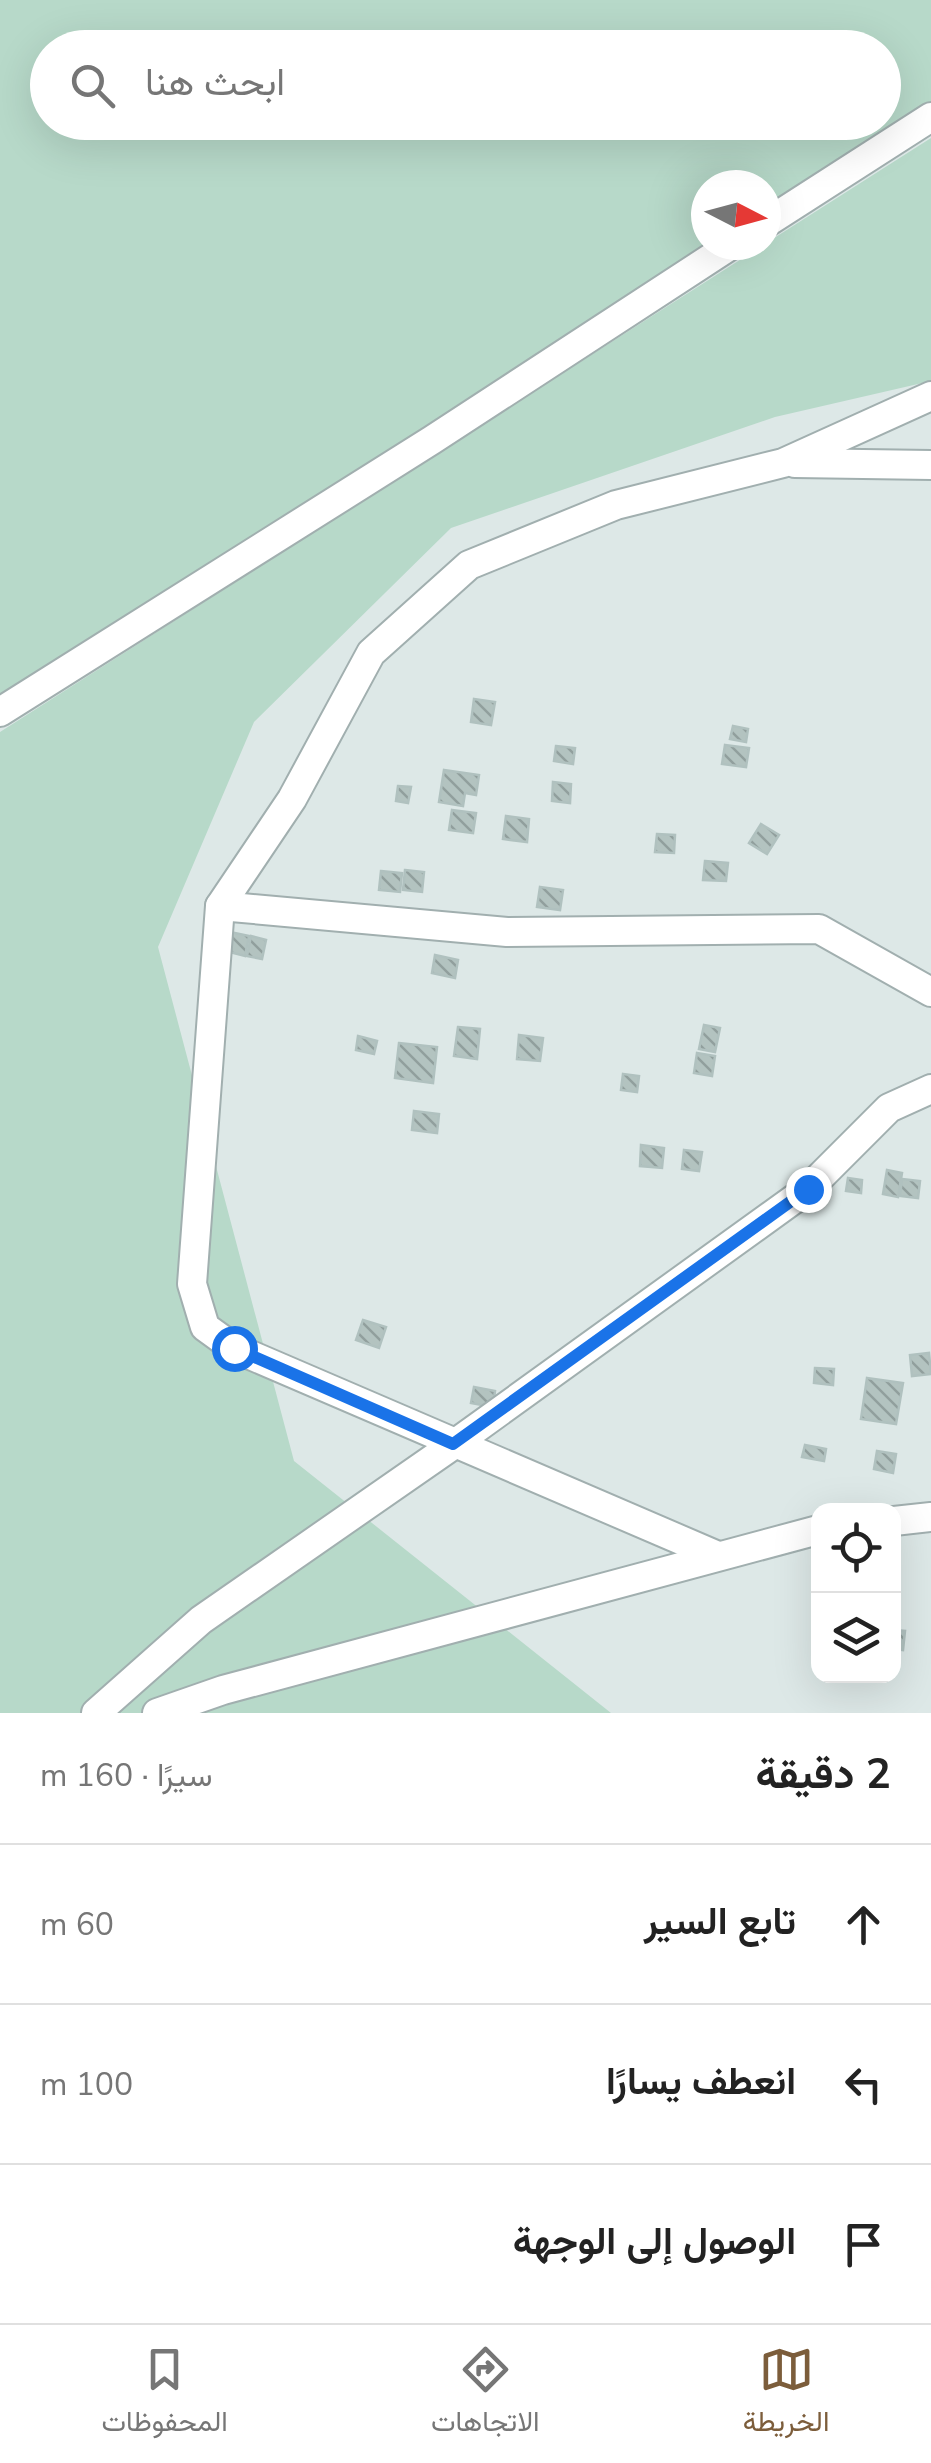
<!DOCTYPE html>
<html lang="ar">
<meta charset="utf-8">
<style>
:root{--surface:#fff;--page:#f6f6f6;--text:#222;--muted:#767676;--line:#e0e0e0;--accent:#7c5d3b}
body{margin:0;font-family:"Nunito Sans",Vazirmatn,sans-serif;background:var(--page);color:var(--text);direction:rtl}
.controls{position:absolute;right:30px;bottom:30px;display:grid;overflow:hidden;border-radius:20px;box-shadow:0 10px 40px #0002}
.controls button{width:90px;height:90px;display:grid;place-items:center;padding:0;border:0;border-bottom:2px solid var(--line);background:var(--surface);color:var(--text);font:50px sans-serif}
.compass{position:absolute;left:691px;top:170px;width:90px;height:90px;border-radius:50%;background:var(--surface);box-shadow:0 10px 40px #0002;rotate:96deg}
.stop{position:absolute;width:30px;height:30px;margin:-22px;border:8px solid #1a73e8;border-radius:50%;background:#fff}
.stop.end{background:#1a73e8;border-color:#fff;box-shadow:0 2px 10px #0008}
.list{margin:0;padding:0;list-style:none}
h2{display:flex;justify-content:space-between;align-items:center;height:130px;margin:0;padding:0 40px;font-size:42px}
h2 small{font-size:32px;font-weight:400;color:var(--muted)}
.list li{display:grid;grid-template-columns:65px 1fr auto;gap:30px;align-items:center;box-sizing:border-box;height:160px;padding:0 40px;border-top:2px solid var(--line)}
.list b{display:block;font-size:38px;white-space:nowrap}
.list em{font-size:32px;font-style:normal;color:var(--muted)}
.icon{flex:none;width:55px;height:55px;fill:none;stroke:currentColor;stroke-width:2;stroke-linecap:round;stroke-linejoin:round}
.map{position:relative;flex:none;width:931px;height:1713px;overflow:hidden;direction:ltr}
.search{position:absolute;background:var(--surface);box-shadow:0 10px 40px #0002;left:30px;right:30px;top:30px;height:110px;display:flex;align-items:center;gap:25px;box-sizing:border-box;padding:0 35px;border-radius:55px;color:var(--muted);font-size:38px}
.sheet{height:610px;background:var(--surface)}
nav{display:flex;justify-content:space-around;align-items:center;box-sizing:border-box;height:140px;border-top:2px solid var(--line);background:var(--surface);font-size:28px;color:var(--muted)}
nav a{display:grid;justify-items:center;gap:5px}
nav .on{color:var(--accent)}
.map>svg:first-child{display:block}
</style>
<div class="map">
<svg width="931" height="1713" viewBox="0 0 931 1713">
<defs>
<pattern id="building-back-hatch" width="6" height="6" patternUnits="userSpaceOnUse" patternTransform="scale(2.5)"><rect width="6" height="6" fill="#b3c3c0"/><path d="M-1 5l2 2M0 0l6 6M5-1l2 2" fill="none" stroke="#919f9d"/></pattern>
</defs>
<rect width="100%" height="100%" fill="#dde8e7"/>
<g fill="#b7d9c9" fill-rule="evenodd">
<path d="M0,0H931V103L766,209V185H706V245L424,429L0,694ZM48,48H884V122H48Z"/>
<polygon points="931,138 931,381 775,417 451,528 254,722 158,947 294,1461 611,1713 0,1713 0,732"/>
</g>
<g fill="url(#building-back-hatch)" stroke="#b0c1bf" stroke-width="2.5">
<polygon points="474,699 495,702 491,725 471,722"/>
<polygon points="733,726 748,729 746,742 730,739"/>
<polygon points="725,745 749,748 746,767 722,764"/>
<polygon points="556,746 575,748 573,764 554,761"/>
<polygon points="444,770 479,775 476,795 465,793 463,806 439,802"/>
<polygon points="553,782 571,784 570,803 552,801"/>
<polygon points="398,786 411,787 408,803 396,801"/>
<polygon points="452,810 476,813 473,833 449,830"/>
<polygon points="506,816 529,819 527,842 503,839"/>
<polygon points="761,824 779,835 767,854 749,843"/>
<polygon points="657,834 675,835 674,853 655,852"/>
<polygon points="705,861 728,863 726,881 703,880"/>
<polygon points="405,870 424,872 422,892 403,890"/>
<polygon points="381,871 402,873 400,892 379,890"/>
<polygon points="540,887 563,890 560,910 537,907"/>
<polygon points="230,932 249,936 245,956 226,951"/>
<polygon points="251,936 266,940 262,959 247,956"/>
<polygon points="435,955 458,960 455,978 432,973"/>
<polygon points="704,1025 720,1028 715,1052 699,1049"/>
<polygon points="458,1027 480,1029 477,1059 454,1056"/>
<polygon points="519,1035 543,1038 540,1061 517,1059"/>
<polygon points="358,1036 377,1041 374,1054 356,1050"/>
<polygon points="399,1043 437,1047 433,1083 395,1078"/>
<polygon points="697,1053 715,1056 712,1076 694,1073"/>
<polygon points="623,1074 639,1076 637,1092 621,1090"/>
<polygon points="414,1111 439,1114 437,1133 412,1130"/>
<polygon points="641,1145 664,1148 662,1168 640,1166"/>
<polygon points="684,1150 702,1152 699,1171 682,1169"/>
<polygon points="887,1170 902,1173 898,1197 883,1194"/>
<polygon points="848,1178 862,1180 861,1193 846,1191"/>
<polygon points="902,1179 920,1181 918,1198 900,1196"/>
<polygon points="363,1320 386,1327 379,1348 356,1340"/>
<polygon points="929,1353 931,1374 912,1376 910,1355"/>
<polygon points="815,1368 834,1369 833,1385 814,1383"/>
<polygon points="867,1378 903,1383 896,1424 861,1419"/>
<polygon points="474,1387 495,1391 493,1407 471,1403"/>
<polygon points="805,1445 826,1449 824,1461 802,1457"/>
<polygon points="877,1451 896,1454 893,1473 874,1469"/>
<polygon points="894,1630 905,1631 903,1650 894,1649"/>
</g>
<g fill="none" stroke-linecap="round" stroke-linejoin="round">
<g stroke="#a1afaf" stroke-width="32">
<g id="minor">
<polyline points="766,223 931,117"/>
<polyline points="795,463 931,465"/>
<polyline points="0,712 432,440 731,245"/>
<polyline points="220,906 507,932 819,929 931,992"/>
<polyline points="894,1521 931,1517"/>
<polyline points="718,1556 234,1348 205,1327 192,1284 220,906 292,799 371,653 469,565 616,505 783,463 931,396"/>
<polyline points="96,1713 201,1620 453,1445 808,1189 889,1108 931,1089"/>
<polyline points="157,1713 223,1690 818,1530"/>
</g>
</g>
<use href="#minor" stroke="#fff" stroke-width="28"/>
</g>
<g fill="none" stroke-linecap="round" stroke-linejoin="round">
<polyline stroke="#1a73e8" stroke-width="12" points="234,1348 453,1444 808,1189"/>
</g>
</svg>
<div class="controls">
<button><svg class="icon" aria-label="locate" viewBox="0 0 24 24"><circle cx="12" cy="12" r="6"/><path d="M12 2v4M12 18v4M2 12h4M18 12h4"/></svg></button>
<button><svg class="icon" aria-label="layers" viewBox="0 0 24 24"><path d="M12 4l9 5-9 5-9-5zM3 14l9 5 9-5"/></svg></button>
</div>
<svg class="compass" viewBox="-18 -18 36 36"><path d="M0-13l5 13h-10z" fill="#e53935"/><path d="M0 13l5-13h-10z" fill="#767676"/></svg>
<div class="stop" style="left:234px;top:1348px"></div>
<div class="stop end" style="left:808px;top:1189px"></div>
<div class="search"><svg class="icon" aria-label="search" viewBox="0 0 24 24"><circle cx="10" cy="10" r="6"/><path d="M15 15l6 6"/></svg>ابحث هنا</div>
</div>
<section class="sheet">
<h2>2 دقيقة<small>سيرًا · 160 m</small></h2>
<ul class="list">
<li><svg class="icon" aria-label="ahead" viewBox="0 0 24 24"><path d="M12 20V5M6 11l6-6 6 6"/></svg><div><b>تابع السير</b></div><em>60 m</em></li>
<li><svg class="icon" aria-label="left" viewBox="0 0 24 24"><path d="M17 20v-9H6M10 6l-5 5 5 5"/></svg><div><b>انعطف يسارًا</b></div><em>100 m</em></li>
<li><svg class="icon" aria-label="arrive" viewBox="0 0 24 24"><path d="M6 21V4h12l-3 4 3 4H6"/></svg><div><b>الوصول إلى الوجهة</b></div></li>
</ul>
</section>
<nav>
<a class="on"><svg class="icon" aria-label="map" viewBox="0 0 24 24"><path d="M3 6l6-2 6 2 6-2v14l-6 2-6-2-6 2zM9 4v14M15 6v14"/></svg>الخريطة</a>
<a><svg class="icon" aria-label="directions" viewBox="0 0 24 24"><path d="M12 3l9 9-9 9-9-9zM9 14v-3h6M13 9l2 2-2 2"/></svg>الاتجاهات</a>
<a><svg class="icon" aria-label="saved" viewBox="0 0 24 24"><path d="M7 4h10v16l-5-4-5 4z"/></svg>المحفوظات</a>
</nav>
